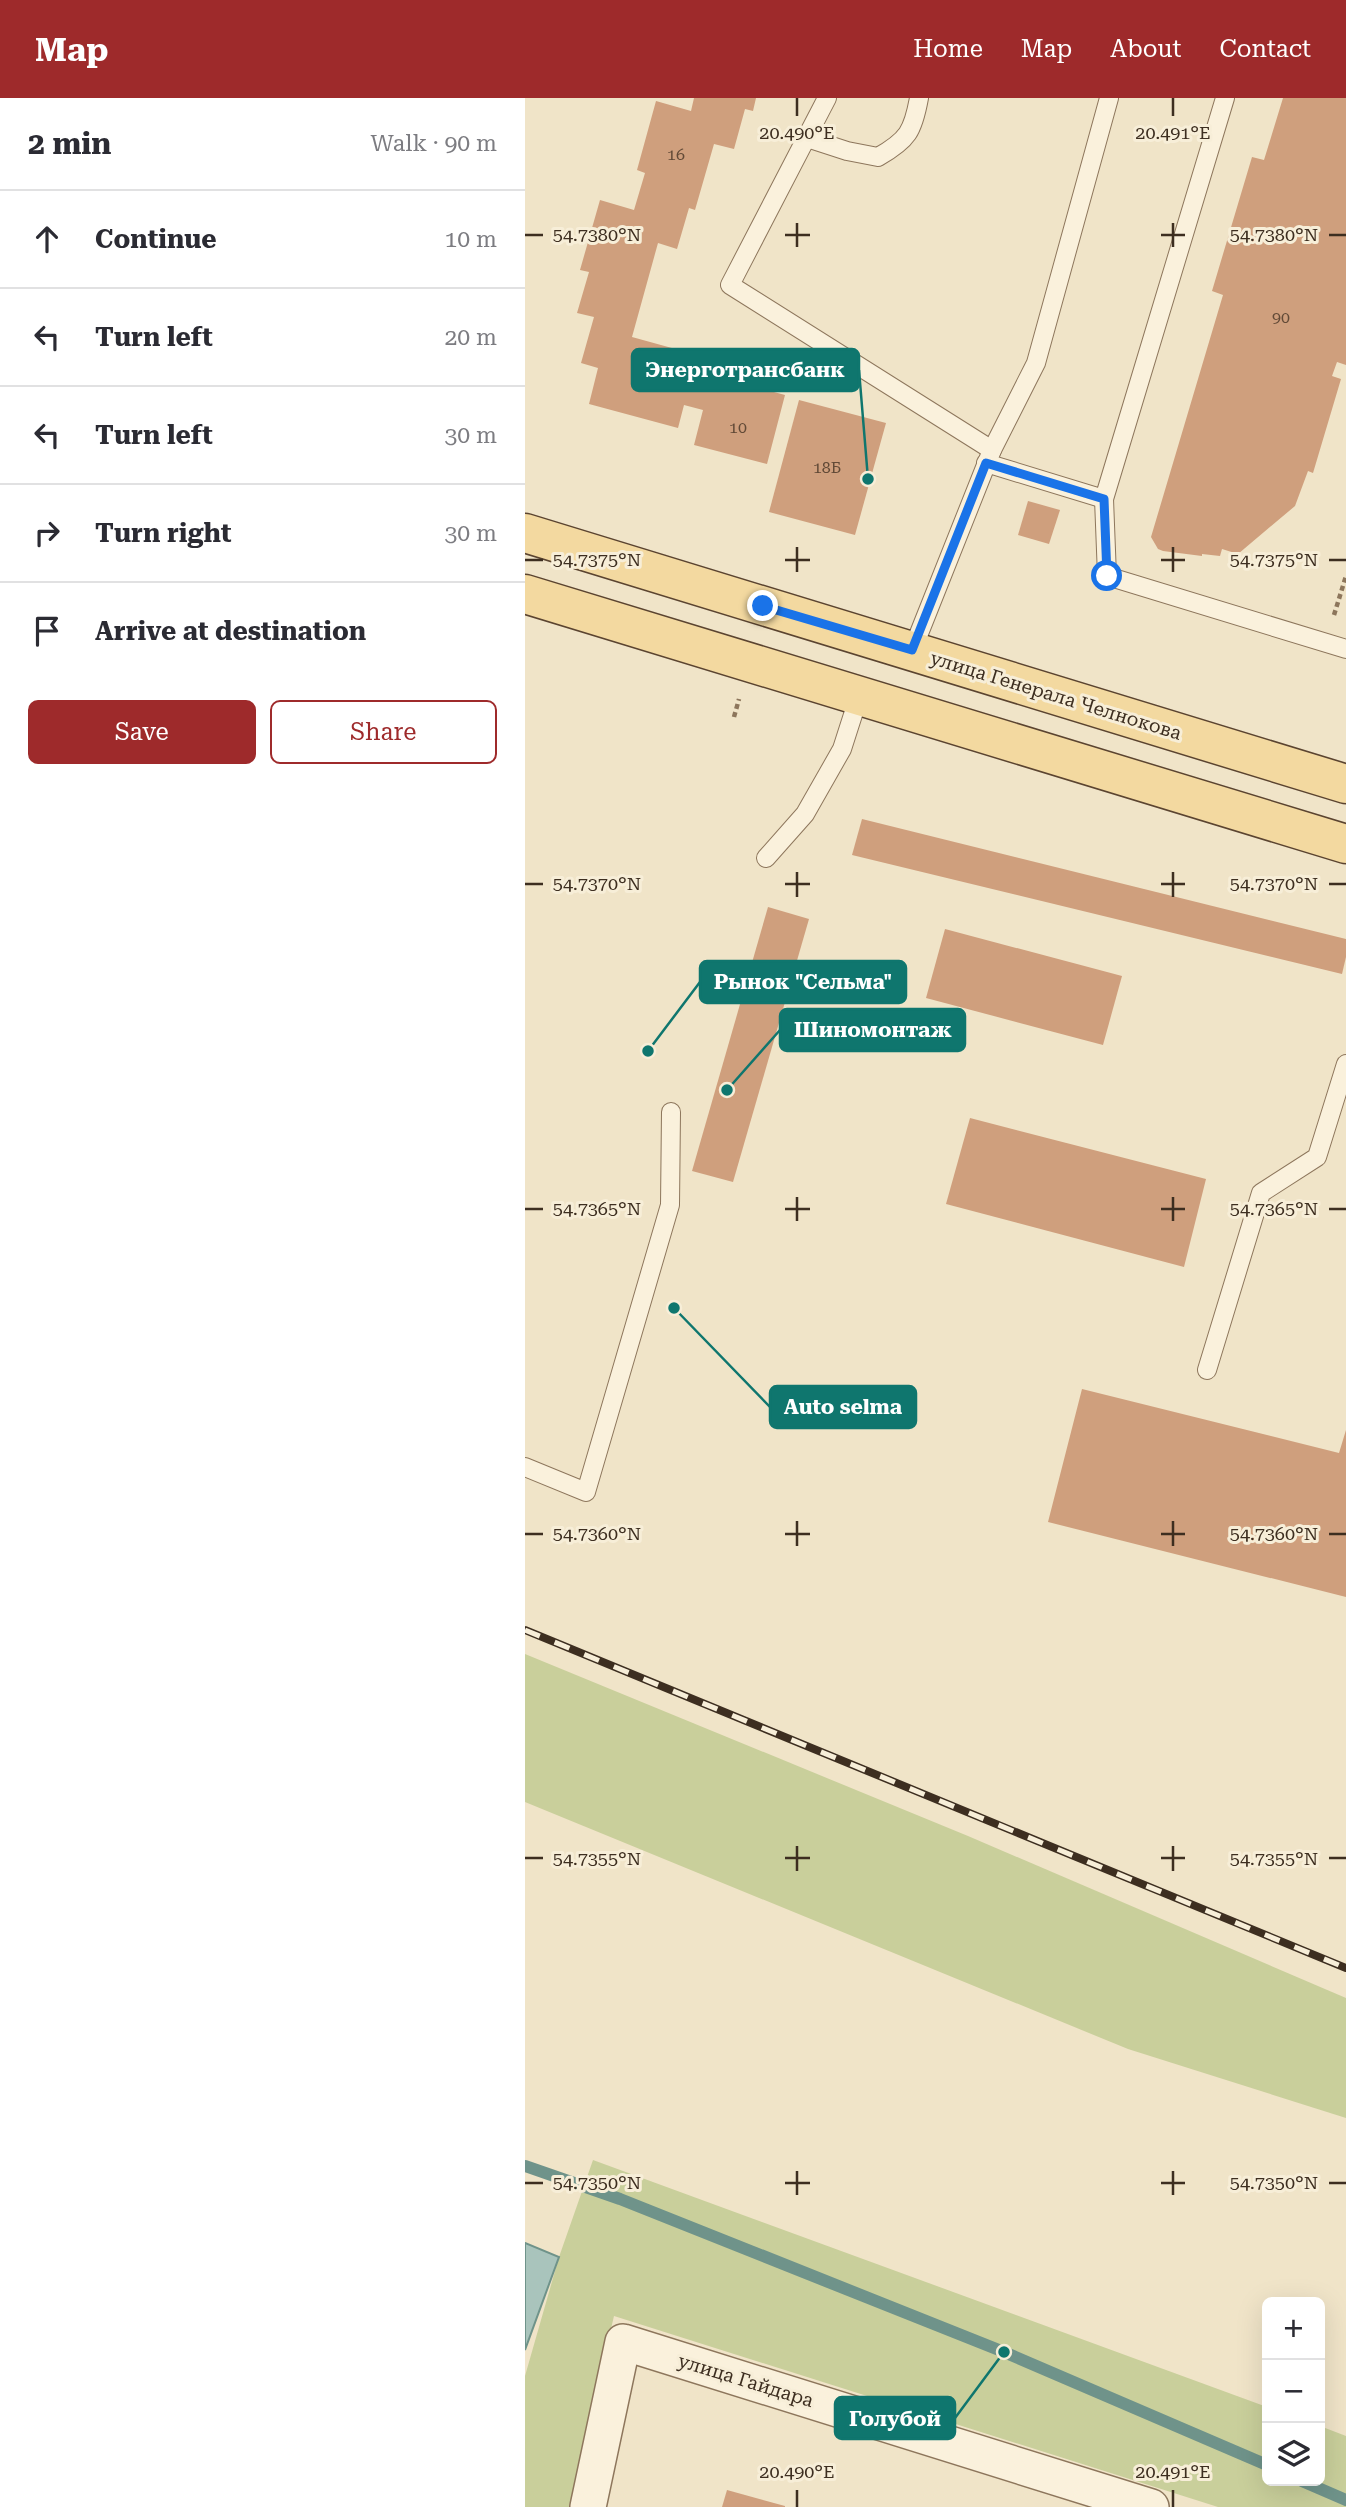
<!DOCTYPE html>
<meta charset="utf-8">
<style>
:root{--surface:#fff;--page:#f7f7f7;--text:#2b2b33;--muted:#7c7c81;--line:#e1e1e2;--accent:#9e2a2b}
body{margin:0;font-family:"Roboto Serif",serif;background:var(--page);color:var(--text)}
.controls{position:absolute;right:21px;bottom:21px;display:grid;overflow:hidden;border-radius:10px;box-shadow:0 7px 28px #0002}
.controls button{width:63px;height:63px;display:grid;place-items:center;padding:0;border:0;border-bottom:2px solid var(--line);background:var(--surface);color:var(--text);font:35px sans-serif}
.stop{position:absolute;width:21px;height:21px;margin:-16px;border:5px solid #1a73e8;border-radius:50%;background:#fff}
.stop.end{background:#1a73e8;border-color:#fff;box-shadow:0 2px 7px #0008}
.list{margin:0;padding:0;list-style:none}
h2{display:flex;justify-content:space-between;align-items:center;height:91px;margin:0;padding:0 28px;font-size:30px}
h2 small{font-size:23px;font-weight:400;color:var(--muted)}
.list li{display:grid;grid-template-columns:46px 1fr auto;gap:21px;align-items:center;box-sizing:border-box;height:98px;padding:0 28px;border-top:2px solid var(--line)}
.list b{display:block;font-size:26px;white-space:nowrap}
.list em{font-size:23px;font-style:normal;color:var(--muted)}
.actions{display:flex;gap:14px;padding:21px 28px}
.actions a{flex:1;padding:16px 0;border:2px solid var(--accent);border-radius:10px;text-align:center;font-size:24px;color:var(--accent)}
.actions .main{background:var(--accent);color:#fff}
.icon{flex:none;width:38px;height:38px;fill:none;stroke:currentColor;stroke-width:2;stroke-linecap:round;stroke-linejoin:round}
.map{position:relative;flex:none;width:821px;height:2409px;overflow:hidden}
header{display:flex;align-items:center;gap:42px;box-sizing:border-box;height:98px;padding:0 35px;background:var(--accent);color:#fff}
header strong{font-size:33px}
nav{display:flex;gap:38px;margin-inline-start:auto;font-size:24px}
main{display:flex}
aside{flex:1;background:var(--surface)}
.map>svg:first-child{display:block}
</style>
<header>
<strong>Map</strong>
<nav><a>Home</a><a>Map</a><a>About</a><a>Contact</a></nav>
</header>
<main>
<aside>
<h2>2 min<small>Walk · 90 m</small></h2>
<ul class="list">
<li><svg class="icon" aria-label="ahead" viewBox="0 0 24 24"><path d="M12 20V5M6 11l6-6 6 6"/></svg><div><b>Continue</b></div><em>10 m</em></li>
<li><svg class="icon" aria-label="left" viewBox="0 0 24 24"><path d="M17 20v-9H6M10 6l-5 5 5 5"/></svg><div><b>Turn left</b></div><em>20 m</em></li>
<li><svg class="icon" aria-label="left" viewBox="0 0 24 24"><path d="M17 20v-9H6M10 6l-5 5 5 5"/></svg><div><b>Turn left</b></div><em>30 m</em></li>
<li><svg class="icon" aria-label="right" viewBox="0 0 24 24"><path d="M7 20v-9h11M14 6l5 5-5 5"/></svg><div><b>Turn right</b></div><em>30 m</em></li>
<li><svg class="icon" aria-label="arrive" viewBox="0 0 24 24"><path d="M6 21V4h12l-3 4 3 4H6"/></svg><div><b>Arrive at destination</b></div></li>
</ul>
<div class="actions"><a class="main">Save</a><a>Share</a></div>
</aside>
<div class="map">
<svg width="821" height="2409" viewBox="0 0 821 2409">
<rect width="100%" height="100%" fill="#f0e4c8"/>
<g fill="#c9cf9b">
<polygon points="0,1556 443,1738 821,1900 821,2020 603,1951 0,1704"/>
<polygon points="68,2062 742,2309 742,2383 795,2383 795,2328 821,2338 821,2409 693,2409 89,2218 44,2409 0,2409 0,2278 34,2159"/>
</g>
<polygon fill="#a9c4bc" stroke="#6f938a" stroke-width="2" points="0,2145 34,2159 0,2252"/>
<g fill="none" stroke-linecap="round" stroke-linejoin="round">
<g stroke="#6f938a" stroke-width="12">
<polyline points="0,2068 95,2101 479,2254 742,2367"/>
<polyline points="777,2383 821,2402"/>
</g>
</g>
<g fill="#cf9f7d">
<polygon points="169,0 231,0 228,13 220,11 209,51 189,46 170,112 164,110 152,151 133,145 107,239 212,268 208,283 260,297 242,366 169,347 178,312 159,307 153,330 64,306 73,270 56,265 69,219 52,215 64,174 55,172 75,102 109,112 120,75 112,72 131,3 166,13"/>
<polygon points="758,0 821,0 821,267 812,264 807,278 816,281 788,375 783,373 770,408 713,456 697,451 695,458 677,456 677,458 638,453 633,451 626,439 698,197 687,193 727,59 739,62"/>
<polygon points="274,302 361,325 330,437 244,414"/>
<polygon points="503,403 535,412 524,446 493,437"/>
<polygon points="337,721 821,841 821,859 817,876 327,757"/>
<polygon points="243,809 284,821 208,1084 167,1073"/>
<polygon points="420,831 597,878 578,947 401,900"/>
<polygon points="445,1020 681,1081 659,1169 421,1106"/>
<polygon points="557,1291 814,1355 821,1332 821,1499 523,1424"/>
<polygon points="202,2392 260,2408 260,2409 197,2409"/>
</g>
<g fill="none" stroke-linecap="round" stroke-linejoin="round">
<g stroke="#8d765c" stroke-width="20">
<g id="lane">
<polyline points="302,0 205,187 467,352"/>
<path d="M282,40L322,53L353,59C383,42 388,33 394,0"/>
<polyline points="461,365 579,401 700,0"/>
<polyline points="579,401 582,478 821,551"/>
<polyline points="387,553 467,352 511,265 584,0"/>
<polyline points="241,760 280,716 317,651 334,598"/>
<polyline points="682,1272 736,1095 792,1059 821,966"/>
<polyline points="0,1369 61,1394 145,1107 146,1014"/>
</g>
</g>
<g stroke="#8d765c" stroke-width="38">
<polyline id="street" points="63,2409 98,2244 626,2409"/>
</g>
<g stroke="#5b4430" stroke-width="41">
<g id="primary">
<polyline points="0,435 821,686"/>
<polyline points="0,496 821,746"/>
</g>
</g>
<g stroke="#8d765c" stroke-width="4.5" stroke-dasharray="5 3.5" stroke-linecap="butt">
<polyline points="809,517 821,478"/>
<polyline points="209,619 214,601"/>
</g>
<use href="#lane" stroke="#faf1dc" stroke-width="18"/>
<use href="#street" stroke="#faf1dc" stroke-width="35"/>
<use href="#primary" stroke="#f3d9a0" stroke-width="38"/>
<g stroke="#3d2e20" stroke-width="8">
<polyline id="rail" points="0,1532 821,1870"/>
</g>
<use href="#rail" stroke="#f7eed8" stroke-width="5" stroke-dasharray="16" stroke-linecap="butt"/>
</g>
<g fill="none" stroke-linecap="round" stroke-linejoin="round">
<polyline stroke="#1a73e8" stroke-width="9" points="238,508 387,552 461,365 579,401 582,478"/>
</g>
<path fill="none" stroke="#3d2e20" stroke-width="2.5" d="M272,0V18M648,0V18M272,125V149M648,125V149M0,137H18M260,137H285M636,137H660M804,137H821M272,449V474M648,449V474M0,462H18M260,462H285M636,462H660M804,462H821M272,774V799M648,774V799M0,786H18M260,786H285M636,786H660M804,786H821M272,1099V1123M648,1099V1123M0,1111H18M260,1111H285M636,1111H660M804,1111H821M272,1423V1448M648,1423V1448M0,1436H18M260,1436H285M636,1436H660M804,1436H821M272,1748V1773M648,1748V1773M0,1760H18M260,1760H285M636,1760H660M804,1760H821M272,2073V2097M648,2073V2097M0,2085H18M260,2085H285M636,2085H660M804,2085H821M272,2392V2409M648,2392V2409"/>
<g text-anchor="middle" stroke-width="6" stroke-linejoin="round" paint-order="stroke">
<g font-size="16" fill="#624a37">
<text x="151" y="62">16</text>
<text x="756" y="225">90</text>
<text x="213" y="335">10</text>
<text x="302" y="375">18Б</text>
</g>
<g font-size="19" fill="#3d2e20" stroke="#f7eed8">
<text transform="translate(531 597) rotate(17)" y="7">улица Генерала Челнокова</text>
<text transform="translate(221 2282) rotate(17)" y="7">улица Гайдара</text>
</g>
</g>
<g font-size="18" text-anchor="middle" fill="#3d2e20" stroke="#f7eed8" stroke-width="6" stroke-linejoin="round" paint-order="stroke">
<text x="272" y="41">20.490°E</text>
<text x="648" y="41">20.491°E</text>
<text x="72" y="143">54.7380°N</text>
<text x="749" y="143">54.7380°N</text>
<text x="72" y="468">54.7375°N</text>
<text x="749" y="468">54.7375°N</text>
<text x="72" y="792">54.7370°N</text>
<text x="749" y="792">54.7370°N</text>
<text x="72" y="1117">54.7365°N</text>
<text x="749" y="1117">54.7365°N</text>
<text x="72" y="1442">54.7360°N</text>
<text x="749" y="1442">54.7360°N</text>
<text x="72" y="1767">54.7355°N</text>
<text x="749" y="1767">54.7355°N</text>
<text x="72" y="2091">54.7350°N</text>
<text x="749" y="2091">54.7350°N</text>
<text x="272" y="2380">20.490°E</text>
<text x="648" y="2380">20.491°E</text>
</g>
<path fill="none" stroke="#0f766e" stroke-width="2.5" d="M343 381L334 272M123 953L175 884M202 992L255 932M149 1210L245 1309M479 2254L430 2320"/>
<g fill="#0f766e" stroke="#f7eed8" stroke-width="2.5">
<circle cx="343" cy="381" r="7"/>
<circle cx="123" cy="953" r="7"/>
<circle cx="202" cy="992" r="7"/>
<circle cx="149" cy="1210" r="7"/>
<circle cx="479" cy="2254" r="7"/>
</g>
<g fill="#0f766e" stroke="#0f766e" stroke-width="2.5">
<rect x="107" y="251" width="227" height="42" rx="7"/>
<rect x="175" y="863" width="206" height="42" rx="7"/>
<rect x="255" y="911" width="185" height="42" rx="7"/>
<rect x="245" y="1288" width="146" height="42" rx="7"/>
<rect x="310" y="2299" width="120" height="42" rx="7"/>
</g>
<g font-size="21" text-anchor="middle" font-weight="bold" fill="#fff">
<text x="220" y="279">Энерготрансбанк</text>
<text x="278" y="891">Рынок "Сельма"</text>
<text x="348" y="939">Шиномонтаж</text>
<text x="318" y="1316">Auto selma</text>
<text x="370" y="2328">Голубой</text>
</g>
</svg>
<div class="controls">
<button>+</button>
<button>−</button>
<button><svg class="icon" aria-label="layers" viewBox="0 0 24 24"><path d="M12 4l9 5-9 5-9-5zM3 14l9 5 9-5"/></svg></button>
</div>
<div class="stop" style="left:582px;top:478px"></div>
<div class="stop end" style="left:238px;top:508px"></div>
</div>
</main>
